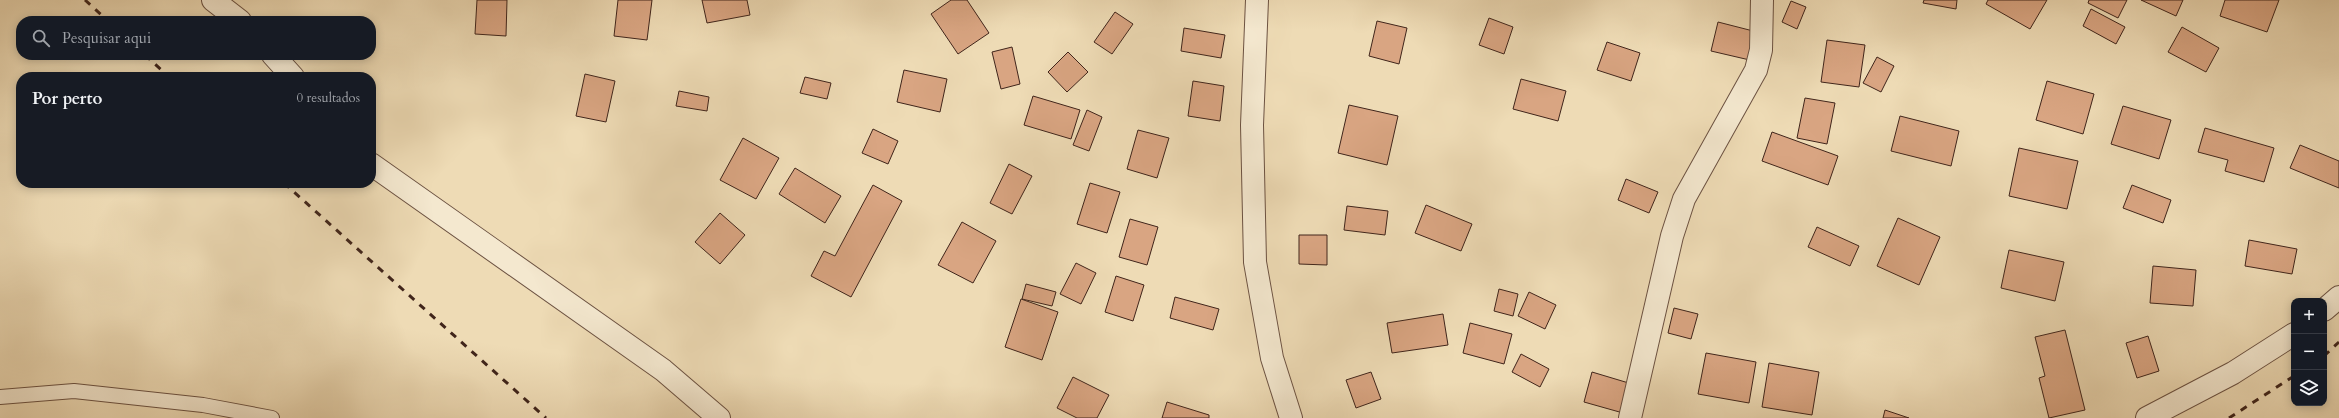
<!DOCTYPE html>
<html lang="pt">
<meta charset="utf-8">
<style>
:root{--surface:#171b24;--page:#242831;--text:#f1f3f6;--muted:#9ea1a6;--line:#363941}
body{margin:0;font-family:Cardo,serif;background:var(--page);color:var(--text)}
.controls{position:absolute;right:12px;bottom:12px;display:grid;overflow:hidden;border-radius:8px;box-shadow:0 2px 10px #0003}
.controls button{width:36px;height:36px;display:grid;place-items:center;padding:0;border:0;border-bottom:1px solid var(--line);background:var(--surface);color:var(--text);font:20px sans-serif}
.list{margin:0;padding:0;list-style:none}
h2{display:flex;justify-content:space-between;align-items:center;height:52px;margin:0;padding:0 16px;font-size:17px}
h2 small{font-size:13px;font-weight:400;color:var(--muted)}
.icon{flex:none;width:22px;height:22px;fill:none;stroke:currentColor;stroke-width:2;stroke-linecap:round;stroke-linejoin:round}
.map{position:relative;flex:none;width:2339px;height:418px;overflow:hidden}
.search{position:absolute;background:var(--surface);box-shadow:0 2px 10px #0003;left:16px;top:16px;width:360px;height:44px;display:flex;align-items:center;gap:10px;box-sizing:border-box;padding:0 14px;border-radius:16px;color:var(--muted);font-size:15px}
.panel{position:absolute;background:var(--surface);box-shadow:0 2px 10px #0003;left:16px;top:72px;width:360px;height:116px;border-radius:16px}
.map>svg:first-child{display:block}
</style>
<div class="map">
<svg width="2339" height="418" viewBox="0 0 2339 418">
<rect width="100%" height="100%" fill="#eedbb5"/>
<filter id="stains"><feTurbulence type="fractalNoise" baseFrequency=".005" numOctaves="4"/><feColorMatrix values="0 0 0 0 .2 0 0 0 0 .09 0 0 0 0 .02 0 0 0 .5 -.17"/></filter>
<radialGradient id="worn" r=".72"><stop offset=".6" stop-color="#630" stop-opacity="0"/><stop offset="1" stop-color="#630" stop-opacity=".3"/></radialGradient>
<g fill="#d9a582" stroke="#40251b">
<polygon points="477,0 507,0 506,36 475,34"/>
<polygon points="618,0 652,0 647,40 614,36"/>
<polygon points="702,0 747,0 750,15 707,23"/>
<polygon points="951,0 967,0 989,33 958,54 931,14"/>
<polygon points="1924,0 1957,0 1956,9 1923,3"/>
<polygon points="1988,0 2047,0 2030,29 1986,4"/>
<polygon points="2089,0 2127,0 2118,18 2088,3"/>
<polygon points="2141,0 2183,0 2176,16"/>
<polygon points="2225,0 2279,0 2267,32 2220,16"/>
<polygon points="1791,1 1806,7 1797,29 1782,22"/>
<polygon points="2091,9 2125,27 2116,44 2083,26"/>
<polygon points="1115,12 1133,24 1112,54 1094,42"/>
<polygon points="1489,18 1513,27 1504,54 1479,45"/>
<polygon points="1377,21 1407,28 1399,64 1369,56"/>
<polygon points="1718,22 1761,33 1754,61 1711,51"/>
<polygon points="2182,27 2219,48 2206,72 2168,52"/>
<polygon points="1184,28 1225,35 1221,58 1181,51"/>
<polygon points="1827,40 1865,45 1859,87 1821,82"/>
<polygon points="1607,42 1640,53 1631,81 1597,70"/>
<polygon points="1012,47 1020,84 1001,89 992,52"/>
<polygon points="1068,52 1088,72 1067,92 1048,72"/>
<polygon points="1877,57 1894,66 1881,92 1863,83"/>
<polygon points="904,70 947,79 940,112 897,102"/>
<polygon points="585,74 615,81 606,122 576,116"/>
<polygon points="805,77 831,83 827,99 800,93"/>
<polygon points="1521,79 1566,91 1558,121 1513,109"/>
<polygon points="1193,81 1224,86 1220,121 1188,116"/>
<polygon points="2047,81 2094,94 2083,134 2036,120"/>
<polygon points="679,91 709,97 707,111 676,106"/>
<polygon points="1033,96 1080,110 1071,139 1024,125"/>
<polygon points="1805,98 1835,103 1827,144 1797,138"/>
<polygon points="1349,105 1398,116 1387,165 1338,153"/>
<polygon points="2123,106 2171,120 2159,159 2111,144"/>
<polygon points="1087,110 1102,117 1089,151 1073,145"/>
<polygon points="1900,116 1959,131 1951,166 1891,151"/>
<polygon points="2205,128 2274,148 2264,182 2225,171 2228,160 2198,152"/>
<polygon points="873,129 898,141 888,164 862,153"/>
<polygon points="1138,130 1169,138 1157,178 1127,169"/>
<polygon points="1772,132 1838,156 1828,185 1762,161"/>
<polygon points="743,138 779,158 756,199 720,180"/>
<polygon points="2300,145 2339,161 2339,188 2290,168"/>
<polygon points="2019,148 2078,161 2067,209 2009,196"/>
<polygon points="1009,164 1032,176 1012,214 990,203"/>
<polygon points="795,168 841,196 825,223 779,194"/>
<polygon points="1626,179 1658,192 1649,213 1618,200"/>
<polygon points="1090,183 1120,192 1107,233 1077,224"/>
<polygon points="873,185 902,201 851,297 811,276 824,251 835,256"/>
<polygon points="2132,185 2171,200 2163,223 2123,208"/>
<polygon points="1426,205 1472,224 1461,251 1415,233"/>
<polygon points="1347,206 1388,211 1385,235 1344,230"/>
<polygon points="720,213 745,235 720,264 695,242"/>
<polygon points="1898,218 1940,237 1919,285 1877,266"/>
<polygon points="1130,219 1158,227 1147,265 1119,257"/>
<polygon points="962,222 996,241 973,283 938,265"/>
<polygon points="1817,227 1859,246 1850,266 1808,247"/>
<polygon points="1299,235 1327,235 1327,265 1299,264"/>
<polygon points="2249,240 2297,249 2292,274 2245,266"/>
<polygon points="2009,250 2064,262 2055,301 2001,288"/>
<polygon points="1076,263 1096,273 1081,304 1060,294"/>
<polygon points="2153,266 2196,270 2193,306 2150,303"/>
<polygon points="1116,276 1144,285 1133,321 1105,312"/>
<polygon points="1026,284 1056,292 1052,306 1022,299"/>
<polygon points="1499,289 1518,294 1513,316 1494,311"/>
<polygon points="1529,292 1556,305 1545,329 1518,316"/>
<polygon points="1175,297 1219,309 1213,330 1170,318"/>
<polygon points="1021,299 1058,312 1042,360 1005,347"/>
<polygon points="1674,308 1698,314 1691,339 1668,333"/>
<polygon points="1443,314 1448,345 1392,353 1387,323"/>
<polygon points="1470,323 1512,334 1504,364 1463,353"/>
<polygon points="2065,330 2085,410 2049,418 2039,378 2045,376 2035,337"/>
<polygon points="2148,336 2159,371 2137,378 2126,343"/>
<polygon points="1706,353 1756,362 1749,403 1698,394"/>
<polygon points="1521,354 1549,369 1540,387 1512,372"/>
<polygon points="1769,363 1819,372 1812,415 1762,407"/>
<polygon points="1371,372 1381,399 1356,408 1346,380"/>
<polygon points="1592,372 1632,384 1623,413 1584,402"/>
<polygon points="1073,377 1109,395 1097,418 1077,418 1057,408"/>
<polygon points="1167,402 1209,415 1209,418 1162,418"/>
<polygon points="1885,410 1909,418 1883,418"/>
</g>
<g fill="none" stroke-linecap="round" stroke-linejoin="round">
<g stroke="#6c5242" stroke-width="16">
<polyline id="lane" points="0,397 74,391 203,405 272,418"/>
</g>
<g stroke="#6c5242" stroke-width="24">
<g id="street">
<polyline points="213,0 240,21"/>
<polyline points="1257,0 1252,125 1255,262 1272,358 1291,418"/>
<polyline points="273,55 293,77"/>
<polyline points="371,164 663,370 719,418"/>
<polyline points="2324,310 2339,297"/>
<polyline points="1630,418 1672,236 1684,199 1756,70 1761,50 1762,0"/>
<polyline points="2147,418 2233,373 2294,334"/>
</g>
</g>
<use href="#lane" stroke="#f4e8cf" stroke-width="14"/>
<use href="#street" stroke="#f4e8cf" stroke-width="22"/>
<g stroke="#40251b" stroke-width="3" stroke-dasharray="7 7" stroke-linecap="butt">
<polyline points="85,0 108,21"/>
<polyline points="145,55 169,77"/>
<polyline points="284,183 546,418"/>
<polyline points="2324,356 2339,342"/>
<polyline points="2229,418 2294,376"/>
</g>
</g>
<rect width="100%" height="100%" filter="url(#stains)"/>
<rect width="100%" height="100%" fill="url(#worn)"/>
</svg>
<div class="controls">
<button>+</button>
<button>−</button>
<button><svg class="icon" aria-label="layers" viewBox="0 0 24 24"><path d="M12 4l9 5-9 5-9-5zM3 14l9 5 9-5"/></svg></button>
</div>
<div class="search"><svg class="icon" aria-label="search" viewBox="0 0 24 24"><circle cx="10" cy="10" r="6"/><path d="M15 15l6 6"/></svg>Pesquisar aqui</div>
<section class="panel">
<h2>Por perto<small>0 resultados</small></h2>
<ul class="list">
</ul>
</section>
</div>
